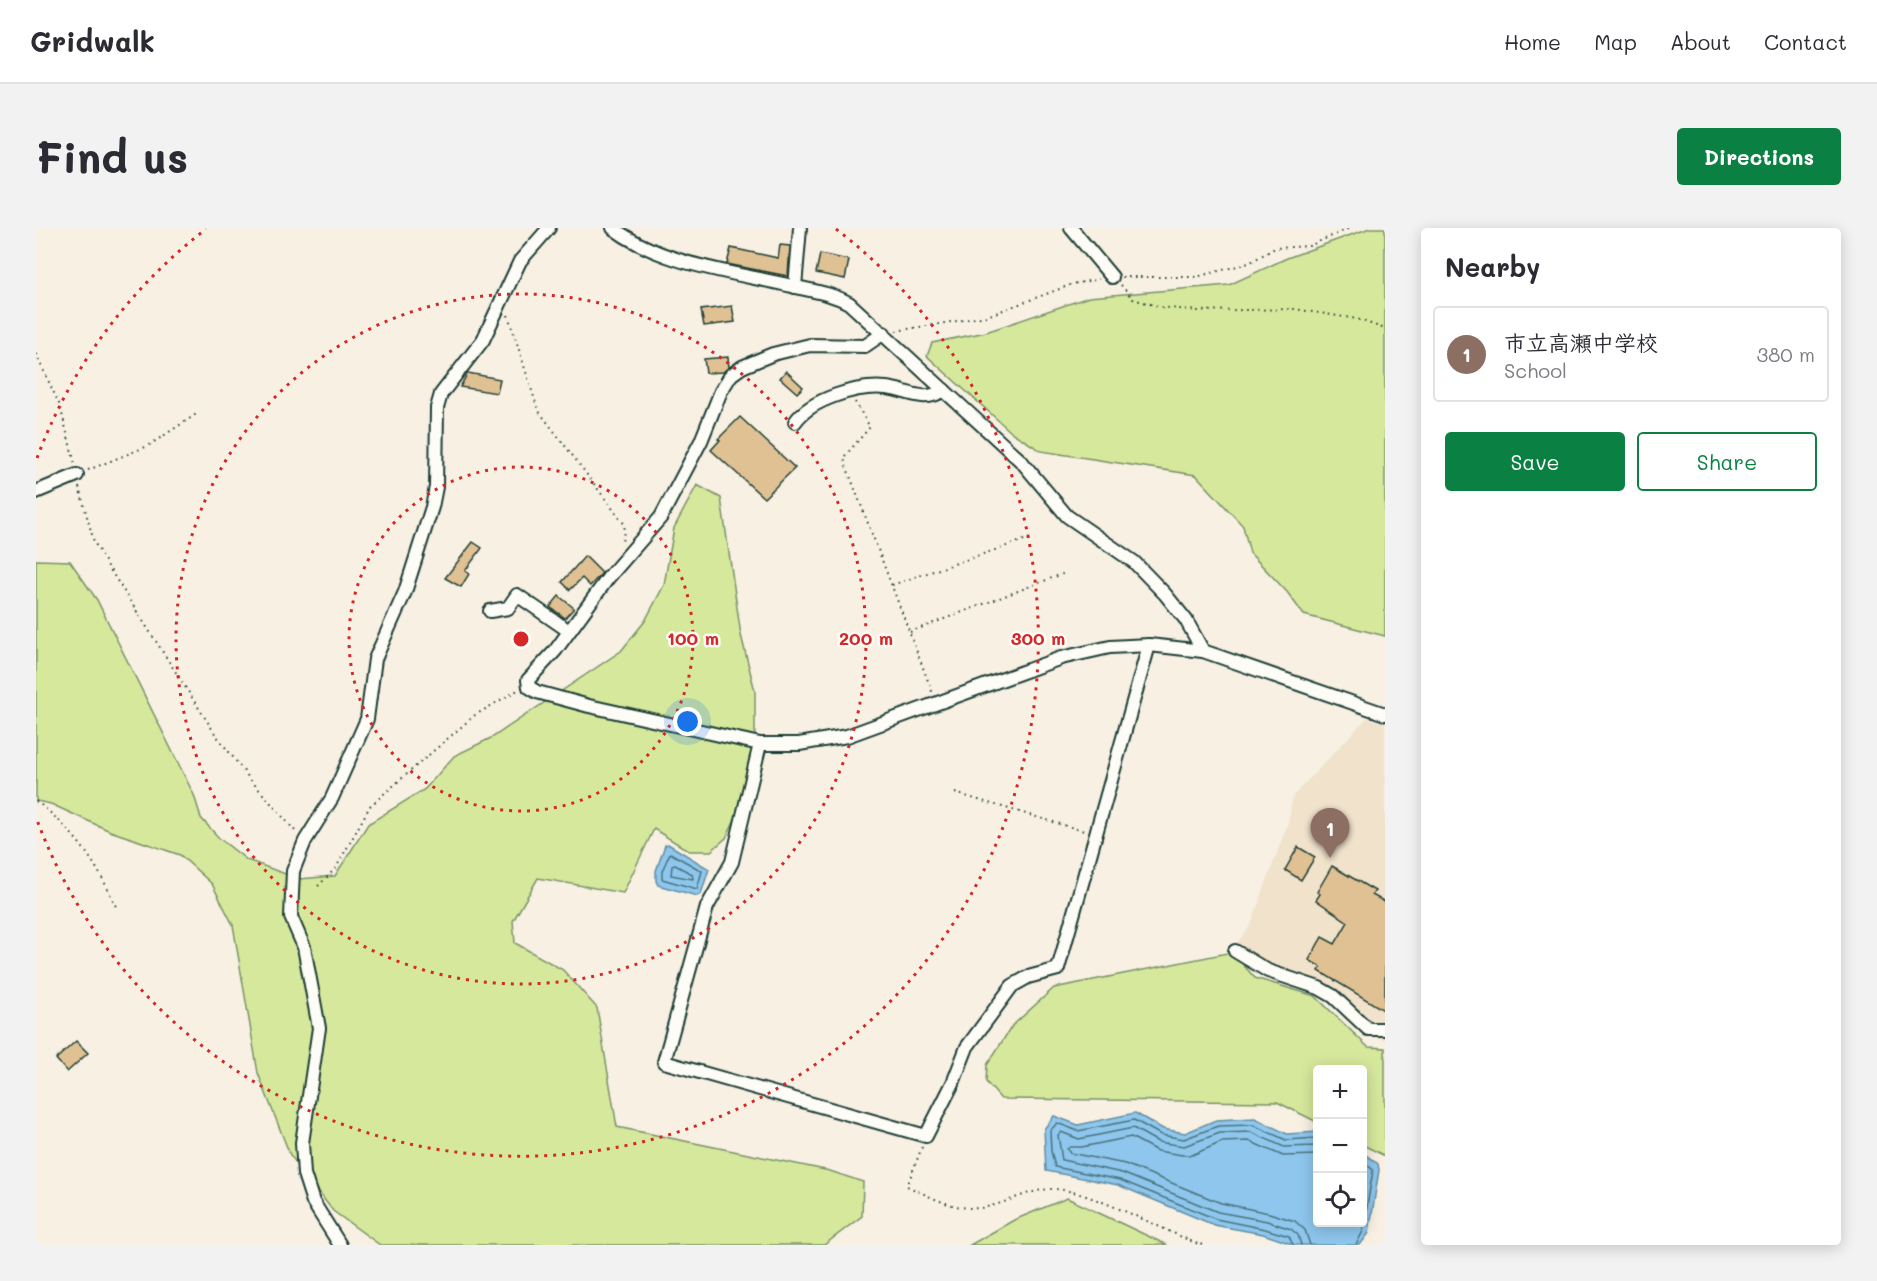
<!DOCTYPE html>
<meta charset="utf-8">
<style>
:root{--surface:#fff;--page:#f2f2f3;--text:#2b2b33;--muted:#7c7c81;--line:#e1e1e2;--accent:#0b8043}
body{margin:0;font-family:Mali,"Klee One",sans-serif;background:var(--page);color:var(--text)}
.controls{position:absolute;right:18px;bottom:18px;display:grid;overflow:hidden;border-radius:6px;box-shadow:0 3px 15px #0003}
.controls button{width:54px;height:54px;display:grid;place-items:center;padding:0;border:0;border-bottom:2px solid var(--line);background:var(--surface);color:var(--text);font:30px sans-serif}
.you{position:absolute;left:652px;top:494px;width:21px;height:21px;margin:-15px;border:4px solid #fff;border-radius:50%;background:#1a73e8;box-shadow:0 0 0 9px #1a73e833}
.badge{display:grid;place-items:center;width:39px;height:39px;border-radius:50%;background:var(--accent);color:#fff;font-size:20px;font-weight:700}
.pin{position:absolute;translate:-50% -50px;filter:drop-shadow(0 2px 3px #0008)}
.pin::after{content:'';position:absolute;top:32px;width:21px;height:18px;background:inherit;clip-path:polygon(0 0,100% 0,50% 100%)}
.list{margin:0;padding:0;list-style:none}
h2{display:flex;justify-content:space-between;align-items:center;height:78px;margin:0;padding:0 24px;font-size:26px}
h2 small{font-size:20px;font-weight:400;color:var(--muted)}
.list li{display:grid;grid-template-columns:39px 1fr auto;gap:18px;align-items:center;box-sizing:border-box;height:96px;margin:0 12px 12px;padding:0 12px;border:2px solid var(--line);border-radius:6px}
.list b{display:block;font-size:22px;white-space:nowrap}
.list p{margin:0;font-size:20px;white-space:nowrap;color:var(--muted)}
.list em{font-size:20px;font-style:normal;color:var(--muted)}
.actions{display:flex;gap:12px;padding:18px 24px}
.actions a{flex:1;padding:14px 0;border:2px solid var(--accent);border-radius:6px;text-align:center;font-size:21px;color:var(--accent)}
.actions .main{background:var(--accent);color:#fff}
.icon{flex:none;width:33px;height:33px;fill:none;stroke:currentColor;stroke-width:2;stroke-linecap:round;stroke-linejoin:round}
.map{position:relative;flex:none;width:1349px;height:1017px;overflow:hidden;border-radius:6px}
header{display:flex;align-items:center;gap:36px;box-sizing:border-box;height:84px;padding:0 30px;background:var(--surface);border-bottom:2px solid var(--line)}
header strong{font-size:28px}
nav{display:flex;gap:33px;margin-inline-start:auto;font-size:21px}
.intro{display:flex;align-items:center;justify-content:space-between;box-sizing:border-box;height:144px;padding:0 36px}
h1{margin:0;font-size:42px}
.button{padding:15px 27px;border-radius:6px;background:var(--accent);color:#fff;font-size:21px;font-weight:700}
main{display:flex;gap:36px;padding:0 36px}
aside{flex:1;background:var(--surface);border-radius:6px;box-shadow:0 3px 15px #0003}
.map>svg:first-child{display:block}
</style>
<header>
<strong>Gridwalk</strong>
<nav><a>Home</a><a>Map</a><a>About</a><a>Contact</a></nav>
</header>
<div class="intro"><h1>Find us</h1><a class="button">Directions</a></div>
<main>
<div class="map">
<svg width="1349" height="1017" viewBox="0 0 1349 1017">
<rect width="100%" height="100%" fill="#f7f0e3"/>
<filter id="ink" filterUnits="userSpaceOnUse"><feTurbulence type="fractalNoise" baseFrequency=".0167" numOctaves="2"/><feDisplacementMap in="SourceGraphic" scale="12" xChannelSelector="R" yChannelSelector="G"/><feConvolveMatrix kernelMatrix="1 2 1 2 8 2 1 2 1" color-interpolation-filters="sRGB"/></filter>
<g filter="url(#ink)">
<polygon fill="#f0e2cb" points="1331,490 1349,495 1349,812 1335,808 1324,800 1289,768 1217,742 1196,721 1215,697 1252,595 1257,568"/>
<g fill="#d5e89c" stroke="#7a9268" stroke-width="1.5">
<polygon points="1334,0 1349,0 1349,408 1268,387 1251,364 1214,325 1207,298 1160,247 1005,223 975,204 891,128 896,115 950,104 1053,69 1193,57 1251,30"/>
<polygon points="661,257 685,270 705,407 719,463 719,502 716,555 690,610 675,623 653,623 618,601 587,665 502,650 477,693 479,715 527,742 561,780 581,899 794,943 827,954 826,988 788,1017 344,1017 297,983 254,927 222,845 197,697 176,656 144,627 74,603 15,576 0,573 0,332 34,333 61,372 158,567 165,590 183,610 211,632 263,651 299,648 332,596 389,561 418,528 457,509 585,423 609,393 628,357 638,300"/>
<polygon points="1196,724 1219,750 1279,768 1332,819 1349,820 1349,928 1327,917 1326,842 1282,842 1281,894 1241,874 965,871 950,854 951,837 976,798 1018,760"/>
<polygon points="1031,970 1131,1017 934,1017 978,992"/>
</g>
<g fill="#8ec6ed" stroke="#628fa3" stroke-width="1.5">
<polygon points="632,616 673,641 665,666 661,668 622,657 620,653 620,643 629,617"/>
<polygon points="1099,885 1127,901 1149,905 1180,892 1219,890 1251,906 1281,904 1282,994 1326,994 1327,925 1342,936 1343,942 1333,1005 1324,1017 1259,1017 1227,1006 1178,997 1082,957 1010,943 1008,901 1018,888 1042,897"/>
</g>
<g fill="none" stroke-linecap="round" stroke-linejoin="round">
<g stroke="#4b747e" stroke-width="1.5">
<polygon points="634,625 666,643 661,661 626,651 626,643"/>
<polygon points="639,637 656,646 657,651 635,647 636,638"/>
<polyline points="1257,1017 1253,1008 1229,1001 1180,991 1084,952 1019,939 1015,923 1014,903 1021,895 1042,903 1098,892 1125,907 1148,911 1182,898 1217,897 1250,912 1282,910"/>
<polyline points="1265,1017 1262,1007 1255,1001 1231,993 1182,984 1086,945 1026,932 1022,907 1025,904 1043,911 1097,900 1122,914 1148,918 1184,905 1215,904 1248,919 1282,918"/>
<polyline points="1274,1017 1269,1002 1259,993 1233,985 1185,975 1089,936 1034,925 1031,921 1034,919 1046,919 1095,909 1121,923 1146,927 1156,927 1186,914 1213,913 1247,928 1282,927"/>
<polyline points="1320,1017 1327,1003 1337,942 1326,932"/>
</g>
</g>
<g fill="#e0c193" stroke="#1f3d34" stroke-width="1.5">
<polygon points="744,17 754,18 752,48 691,36 695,20 742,30"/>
<polygon points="784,26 813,32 809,51 780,45"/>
<polygon points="696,78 699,94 668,98 665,82"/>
<polygon points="692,129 693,139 687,144 670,145 668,131"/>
<polygon points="750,143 767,159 761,165 744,150"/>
<polygon points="432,145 464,151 461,165 424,159"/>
<polygon points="704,189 759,240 728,270 675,222 684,212 682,211"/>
<polygon points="437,314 446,320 429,343 433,346 425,359 409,350"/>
<polygon points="549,328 566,345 554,358 546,350 534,362 526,354"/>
<polygon points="523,368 538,380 529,390 514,379"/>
<polygon points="1262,619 1279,629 1265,652 1249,642"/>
<polygon points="1296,638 1339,663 1336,667 1349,674 1349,783 1283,743 1285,739 1273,732 1286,709 1299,716 1312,694 1280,672 1284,666 1281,664"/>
<polygon points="40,813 52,825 31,844 20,831"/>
</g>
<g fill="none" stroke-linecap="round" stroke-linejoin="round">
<g stroke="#1f3d34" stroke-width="16">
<g id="minor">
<path d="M577,0C626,37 697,44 756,58C776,63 795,65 813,75L986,234L1031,288L1098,334L1129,366L1150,392L1167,423"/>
<polyline points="1035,0 1076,49"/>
<polyline points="759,59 764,0"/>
<polyline points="848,105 829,118 774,117 737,126 706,139 695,147 685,163 665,213 625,289 572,350 519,423 492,452 493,459 501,464 553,478 724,516 763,516 811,508 1025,430 1074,419 1113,417 1167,423 1349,486"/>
<path d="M759,194C775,171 822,157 850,160C872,162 887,176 908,162"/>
<polyline points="0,264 41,247"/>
<polyline points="454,383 472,380 481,367 533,403"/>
<polyline points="724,516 696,634 671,679 628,834 890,908 917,855 931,819 976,758 992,749 1022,741 1113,417"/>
<polyline points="1199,723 1232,743 1283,760 1297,768 1332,801 1349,801"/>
<polyline points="304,1017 277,974 268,946 266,915 283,800 268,719 255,689 257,643 269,613 296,570 331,491 339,431 369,364 396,279 400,259 401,180 405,166 447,112 484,33 513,0"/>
</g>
</g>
<g stroke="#1f3d34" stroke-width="2" stroke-dasharray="1.5 4.5" stroke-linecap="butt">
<polyline points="1086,49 1160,49 1213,35 1239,20 1273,18 1314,0"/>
<polyline points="1085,57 1097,71 1125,79 1161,83 1258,81 1321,91 1349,101"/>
<polyline points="472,87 502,182 589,297 586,314"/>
<polyline points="860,103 951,88 1037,56 1063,51"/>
<polyline points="0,126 24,178 39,236"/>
<polyline points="819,174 834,199 808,229 809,235 897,466"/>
<polyline points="52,242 112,218 162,185"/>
<polyline points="43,259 58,314 73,340 180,507 213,550 260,604"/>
<polyline points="856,357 997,309"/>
<polyline points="874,404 1029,345"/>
<polyline points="919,565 1048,603"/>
<path d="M0,573C40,604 61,635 81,681"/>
<polyline points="282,658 300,640 334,578 439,487 482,462"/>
<path d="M886,919L871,958C895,969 917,982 944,980C970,977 993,960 1020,961C1053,963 1128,1002 1162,1016L1171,1017"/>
</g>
<use href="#minor" stroke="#fdfcf7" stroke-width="12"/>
</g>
</g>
<g fill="none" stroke="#d62828" stroke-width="3" stroke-dasharray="3 6">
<circle cx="485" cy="411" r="172"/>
<circle cx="485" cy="411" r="345"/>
<path d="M1 230A517 517 0 0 1 170 1M800 1A517 517 0 1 1 1 592"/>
</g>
<circle cx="485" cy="411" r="9" fill="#d62828" stroke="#fdfcf7" stroke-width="3"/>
<g font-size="18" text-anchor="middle" font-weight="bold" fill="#d62828" stroke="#fdfcf7" stroke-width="5" stroke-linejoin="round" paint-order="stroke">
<text x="657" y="417">100 m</text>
<text x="830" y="417">200 m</text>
<text x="1002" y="417">300 m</text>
</g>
</svg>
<div class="controls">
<button>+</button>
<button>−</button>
<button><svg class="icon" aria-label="locate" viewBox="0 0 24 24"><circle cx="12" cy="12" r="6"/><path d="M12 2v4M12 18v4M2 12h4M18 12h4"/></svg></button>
</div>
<div class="you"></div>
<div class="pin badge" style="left:1294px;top:630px;background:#8d6e63">1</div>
</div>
<aside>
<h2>Nearby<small></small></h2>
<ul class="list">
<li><span class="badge" style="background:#8d6e63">1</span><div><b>市立高瀬中学校</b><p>School</p></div><em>380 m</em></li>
</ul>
<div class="actions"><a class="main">Save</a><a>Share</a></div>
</aside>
</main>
